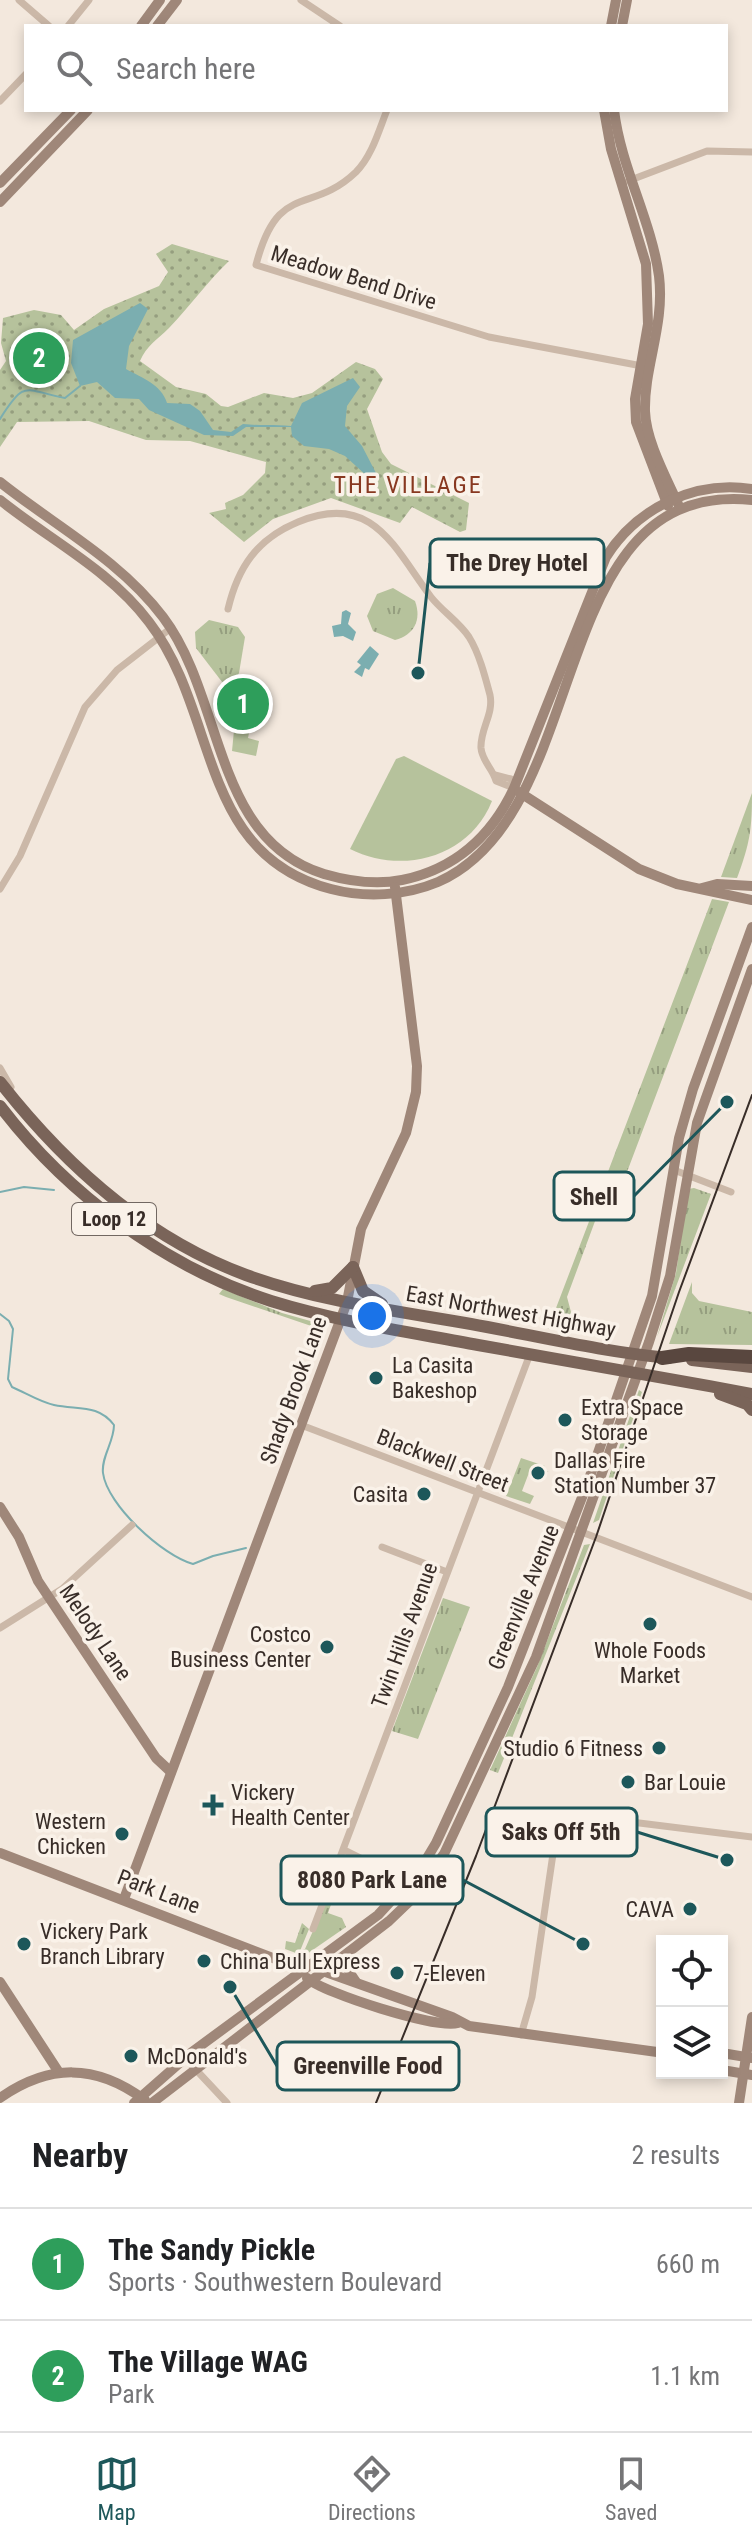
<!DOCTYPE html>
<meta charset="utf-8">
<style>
:root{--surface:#fff;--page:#f6f6f6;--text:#202124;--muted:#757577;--line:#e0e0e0;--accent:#1d575a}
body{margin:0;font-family:"Roboto Condensed",sans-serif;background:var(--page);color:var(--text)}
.controls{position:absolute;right:24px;bottom:24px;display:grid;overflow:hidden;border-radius:0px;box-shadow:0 4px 12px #0003}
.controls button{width:72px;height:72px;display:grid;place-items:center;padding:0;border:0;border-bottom:2px solid var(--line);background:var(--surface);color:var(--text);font:40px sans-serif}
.you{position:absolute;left:372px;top:1316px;width:28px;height:28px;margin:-20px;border:6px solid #fff;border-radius:50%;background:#1a73e8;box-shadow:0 0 0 12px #1a73e833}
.badge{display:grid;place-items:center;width:52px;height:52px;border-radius:50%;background:var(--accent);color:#fff;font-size:26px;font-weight:700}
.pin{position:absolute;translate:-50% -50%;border:4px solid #fff;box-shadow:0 2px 8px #0006}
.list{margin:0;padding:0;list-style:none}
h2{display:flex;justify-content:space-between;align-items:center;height:104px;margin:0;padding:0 32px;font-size:34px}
h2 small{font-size:26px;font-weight:400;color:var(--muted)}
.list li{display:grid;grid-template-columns:52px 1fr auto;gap:24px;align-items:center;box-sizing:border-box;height:112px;padding:0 32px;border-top:2px solid var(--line)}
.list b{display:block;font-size:30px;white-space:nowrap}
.list p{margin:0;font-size:26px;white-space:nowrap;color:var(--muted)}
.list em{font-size:26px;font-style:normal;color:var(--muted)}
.icon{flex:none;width:44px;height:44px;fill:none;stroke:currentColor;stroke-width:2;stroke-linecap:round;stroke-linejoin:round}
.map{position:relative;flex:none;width:752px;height:2103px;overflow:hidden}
.search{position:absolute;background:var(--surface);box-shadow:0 4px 12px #0003;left:24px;right:24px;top:24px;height:88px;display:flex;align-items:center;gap:20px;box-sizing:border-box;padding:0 28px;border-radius:0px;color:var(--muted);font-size:30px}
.sheet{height:328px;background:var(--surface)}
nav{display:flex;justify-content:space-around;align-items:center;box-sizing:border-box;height:112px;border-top:2px solid var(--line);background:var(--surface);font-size:22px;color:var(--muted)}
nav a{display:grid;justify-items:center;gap:4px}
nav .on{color:var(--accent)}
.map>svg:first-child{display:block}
</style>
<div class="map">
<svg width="752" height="2103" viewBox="0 0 752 2103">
<defs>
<pattern id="grass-tufts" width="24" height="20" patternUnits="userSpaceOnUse" patternTransform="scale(2)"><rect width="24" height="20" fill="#b6c29c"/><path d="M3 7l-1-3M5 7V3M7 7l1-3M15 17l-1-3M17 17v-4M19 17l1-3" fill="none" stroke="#959e7f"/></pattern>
<pattern id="park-dots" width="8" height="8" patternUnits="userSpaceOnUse" patternTransform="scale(2)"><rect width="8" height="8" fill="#b6c29c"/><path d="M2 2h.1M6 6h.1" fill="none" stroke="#959e7f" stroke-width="1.8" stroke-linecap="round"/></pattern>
</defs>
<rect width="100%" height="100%" fill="#f3e8dd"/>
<g fill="url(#grass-tufts)">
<path d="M393,588L415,601C422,620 414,635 395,640L373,631L367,616L377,594Z"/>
<polygon points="209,620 238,627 245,637 239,673 229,691 196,648 195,632"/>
<path d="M752,793C752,829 750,843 737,878L721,877Z"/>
<polygon points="712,899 729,902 613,1209 601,1205 567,1297 571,1312 568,1320 577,1325 576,1330 548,1329"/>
<polygon points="694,1188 711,1194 657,1337 676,1273 688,1189"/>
<polygon points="692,1282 692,1293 699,1301 752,1312 752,1345 669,1344"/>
<polygon points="223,1289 282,1313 321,1324 323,1330 226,1297 219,1294"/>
<polygon points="639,1390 642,1392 599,1520 593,1523"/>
<polygon points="521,1458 545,1466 543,1470 549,1472 530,1470 522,1491 534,1496 530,1504 506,1496"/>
<polygon points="590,1544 498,1773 490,1770 537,1667 584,1545"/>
<polygon points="443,1598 470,1607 418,1739 392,1731"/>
<polygon points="350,1860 368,1870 346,1863 328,1913 342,1918 346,1927 304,1956 285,1949 286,1941 295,1943 302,1923 309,1929 300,1951 305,1949 343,1863"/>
</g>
<path fill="url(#park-dots)" d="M172,244L229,261C207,282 190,306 169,328C157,340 147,345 140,361L176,387L206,394L221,406L228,407L264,393L293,398L312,393L356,362L375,369L383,379L367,409L382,452L391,464L469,503L466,530L460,532L412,507L400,523L331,498L273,519L244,542L209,513L226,509L225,503L243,495L265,473L266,462L190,441L146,440L89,421L17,422L0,447V370L6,361L1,343L3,318L34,310L61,315L74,330L104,309L159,286L168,272L156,254Z"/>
<g fill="#b6c29c">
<polygon points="235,720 251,723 248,738 259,741 256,756 232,751"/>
<path d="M404,756L492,801C469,858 402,875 350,849L396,759Z"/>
</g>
<g fill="#7baeb0">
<path d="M140,303L148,309L129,346L126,369C142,378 161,384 167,403L190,404L200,411L213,430L231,432L243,424C260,426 274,424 291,426L302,403L353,378L360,387L347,406L345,426L362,446L377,475L368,477L345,456L329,449L304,446L292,436L291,427H246L233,436L204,435L149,410L139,399L115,398L97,382L80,386L71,363L73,340Z"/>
<polygon points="346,610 351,613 348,624 356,632 353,641 343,636 334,637 332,626 341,624 342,612"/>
<polygon points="370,646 379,654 369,670 365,668 362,677 354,672 361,665 357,662"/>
</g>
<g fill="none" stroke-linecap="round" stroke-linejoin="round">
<g stroke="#7baeb0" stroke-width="2">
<path d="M0,419C25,379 24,390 65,398L80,386"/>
<polyline points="0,1192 24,1187 54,1190"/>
<path d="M0,1314L9,1321L13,1329L8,1379L12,1387C26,1393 40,1402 54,1405C78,1410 98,1404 114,1425C114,1442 101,1457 103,1473C107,1505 163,1556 193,1564L213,1556L246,1548"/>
</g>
<g stroke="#cbb8a8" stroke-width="7">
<polyline points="19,0 49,26"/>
<polyline points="301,0 340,26"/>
<polyline points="68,26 89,0"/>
<polyline points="0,101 26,74"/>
<path d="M387,110C379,130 372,156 356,172C310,216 278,180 256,265L489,337L642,366"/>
<polyline points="628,181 707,151 752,152"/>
<path d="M228,609C238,567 257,539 298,522C373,491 394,548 431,597C442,611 459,622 469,637C479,653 485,676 490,695C494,714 480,729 481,748C482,761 493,769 496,781L514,788"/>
<polyline points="495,775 511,779 514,787"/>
<polyline points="0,889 20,856 85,707 117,670 171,628"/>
<polyline points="0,1068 11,1087"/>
<polyline points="674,1170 731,1192"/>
<polyline points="301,1425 752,1597"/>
<polyline points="382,1547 447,1572"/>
<polyline points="0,1628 62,1589 132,1525"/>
<polyline points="344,1850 378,1867 411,1900"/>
<polyline points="313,1929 530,1354"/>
<polyline points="521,2035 532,1997 559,1813 752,1837"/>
<polyline points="185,2058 227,2103"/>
</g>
<g stroke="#9f8779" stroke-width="10">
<polyline points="141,26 160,0"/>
<polyline points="157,26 177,0"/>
<polyline points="611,26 616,0"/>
<polyline points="622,26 627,0"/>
<polyline points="604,110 611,149 646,264 648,324 635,399 636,422 668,506"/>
<path d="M614,110C621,168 651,219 659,276C665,325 644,366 645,411C646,441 666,477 678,504"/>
<polyline points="0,183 71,110"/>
<polyline points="0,202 88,110"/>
<path d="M0,482C55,526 119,559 163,617C225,699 212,839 324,874C348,881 377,885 402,880C455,869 491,837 514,788L606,557C637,508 694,480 752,489"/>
<path d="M0,500C50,540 110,570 149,622C220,714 197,854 331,889C365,898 405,896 438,882C597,812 542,479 752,500"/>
<polyline points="519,792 639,869 677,884 752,900"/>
<polyline points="702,888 717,884 752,886"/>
<polyline points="0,1507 19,1537 38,1581 156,1758 171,1772"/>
<polyline points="0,1853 304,1970"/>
<polyline points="124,1899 347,1302 361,1229 406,1133 416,1092 417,1066 395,887"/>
<polyline points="349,1952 344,1964 356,1982"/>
<polyline points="320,1970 452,2017 469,2026 657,2052 662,2049"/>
<path d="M307,1978C323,1993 436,2029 458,2023"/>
<polyline points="0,1982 58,2071"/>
<polyline points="722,2053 752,2058"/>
<polyline points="722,2070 752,2075"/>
<path d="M0,2098C49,2064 95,2063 145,2100"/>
<polyline points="134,2103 192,2052 378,1915 421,1868 436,1843 508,1687 588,1482 652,1296 679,1138 693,1089 752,927"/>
<polyline points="152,2103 389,1921 411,1900 444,1854 536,1657 649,1342 670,1276 697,1123 752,969"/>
<polyline points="739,2103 752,2017"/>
</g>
<g stroke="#7a6459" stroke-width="12">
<path d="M0,1082C65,1165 146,1238 246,1275C318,1301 396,1311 471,1324C537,1336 603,1352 669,1358"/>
<path d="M0,1106C67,1194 165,1267 271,1301C339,1322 409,1332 478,1345C570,1361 661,1377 752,1394"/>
<polyline points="353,1267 363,1291 382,1304"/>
<polyline points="315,1291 332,1288 353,1267"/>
<polyline points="692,1360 752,1367"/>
<polyline points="720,1394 747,1404 752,1410"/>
</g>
<polyline stroke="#59473f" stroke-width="14" points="662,1358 689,1354 752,1357"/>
<polyline stroke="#382d28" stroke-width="2" points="376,2103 476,1856 596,1537 679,1292 752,1095"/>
</g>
<g fill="#1d575a" stroke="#faf2e9" stroke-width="3">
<circle cx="376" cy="1378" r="8"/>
<circle cx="565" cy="1420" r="8"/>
<circle cx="538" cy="1473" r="8"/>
<circle cx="424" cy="1494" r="8"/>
<circle cx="650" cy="1624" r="8"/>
<circle cx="327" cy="1647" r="8"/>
<circle cx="659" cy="1748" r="8"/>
<circle cx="628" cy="1782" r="8"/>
<path d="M209 1793h8v8h8v8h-8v8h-8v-8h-8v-8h8z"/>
<circle cx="122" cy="1834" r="8"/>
<circle cx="690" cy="1909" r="8"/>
<circle cx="24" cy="1944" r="8"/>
<circle cx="204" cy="1961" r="8"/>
<circle cx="397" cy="1973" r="8"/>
<circle cx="131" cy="2056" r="8"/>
</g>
<g text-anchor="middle" stroke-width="7" stroke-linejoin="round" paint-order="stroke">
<rect fill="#faf2e9" stroke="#726862" stroke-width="2" x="72" y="1203" width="84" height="32" rx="6"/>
<g font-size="20" font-weight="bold" fill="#382d28">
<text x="114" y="1226">Loop 12</text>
</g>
<g font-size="22" fill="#382d28" stroke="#faf2e9">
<text transform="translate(354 277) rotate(17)" y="8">Meadow Bend Drive</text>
<text transform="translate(511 1311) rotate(10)" y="8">East Northwest Highway</text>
<text transform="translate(293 1390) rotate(-70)" y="8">Shady Brook Lane</text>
<text transform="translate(443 1460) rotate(21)" y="8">Blackwell Street</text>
<text transform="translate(523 1597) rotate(-68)" y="8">Greenville Avenue</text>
<text transform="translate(96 1632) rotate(56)" y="8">Melody Lane</text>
<text transform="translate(404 1635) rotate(-70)" y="8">Twin Hills Avenue</text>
<text transform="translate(159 1891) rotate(21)" y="8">Park Lane</text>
</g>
<g font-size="22" fill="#382d28" stroke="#faf2e9" text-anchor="start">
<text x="392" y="1373">La Casita<tspan x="392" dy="25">Bakeshop</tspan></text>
<text x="581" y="1415">Extra Space<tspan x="581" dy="25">Storage</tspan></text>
<text x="554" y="1468">Dallas Fire<tspan x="554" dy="25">Station Number 37</tspan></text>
<text x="408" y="1502" text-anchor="end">Casita</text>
<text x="311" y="1642" text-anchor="end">Costco<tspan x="311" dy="25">Business Center</tspan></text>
<text x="650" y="1658" text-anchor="middle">Whole Foods<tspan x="650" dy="25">Market</tspan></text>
<text x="643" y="1756" text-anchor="end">Studio 6 Fitness</text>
<text x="644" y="1790">Bar Louie</text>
<text x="231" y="1800">Vickery<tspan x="231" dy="25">Health Center</tspan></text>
<text x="106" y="1829" text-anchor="end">Western<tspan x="106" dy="25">Chicken</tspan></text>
<text x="674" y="1917" text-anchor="end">CAVA</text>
<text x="40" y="1939">Vickery Park<tspan x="40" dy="25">Branch Library</tspan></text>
<text x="220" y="1969">China Bull Express</text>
<text x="413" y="1981">7-Eleven</text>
<text x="147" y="2064">McDonald's</text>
</g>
<g font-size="24" letter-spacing="2" fill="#883820" stroke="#faf2e9">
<text x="408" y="493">THE VILLAGE</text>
</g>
</g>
<path fill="none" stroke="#1d575a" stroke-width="3" d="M418 673L430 563M727 1102L634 1196M727 1860L637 1832M583 1944L463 1880M230 1987L277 2066"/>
<g fill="#1d575a" stroke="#faf2e9" stroke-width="3">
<circle cx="418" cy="673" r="8"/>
<circle cx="727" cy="1102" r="8"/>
<circle cx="727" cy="1860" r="8"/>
<circle cx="583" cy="1944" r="8"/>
<circle cx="230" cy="1987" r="8"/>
</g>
<g fill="#faf2e9" stroke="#1d575a" stroke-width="3">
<rect x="430" y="539" width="174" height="48" rx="8"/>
<rect x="554" y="1172" width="80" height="48" rx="8"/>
<rect x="486" y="1808" width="151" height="48" rx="8"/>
<rect x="281" y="1856" width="182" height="48" rx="8"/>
<rect x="277" y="2042" width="182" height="48" rx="8"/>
</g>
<g font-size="24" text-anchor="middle" font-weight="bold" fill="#382d28">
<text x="517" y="571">The Drey Hotel</text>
<text x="594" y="1205">Shell</text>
<text x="561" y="1840">Saks Off 5th</text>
<text x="372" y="1888">8080 Park Lane</text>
<text x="368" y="2074">Greenville Food</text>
</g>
</svg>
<div class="controls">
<button><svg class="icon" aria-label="locate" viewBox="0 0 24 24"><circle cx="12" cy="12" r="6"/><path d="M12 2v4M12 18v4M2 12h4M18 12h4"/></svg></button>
<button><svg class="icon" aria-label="layers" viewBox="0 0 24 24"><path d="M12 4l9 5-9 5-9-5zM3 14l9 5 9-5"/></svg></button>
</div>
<div class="you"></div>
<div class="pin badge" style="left:243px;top:704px;background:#2e9e5b">1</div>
<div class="pin badge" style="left:39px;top:358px;background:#2e9e5b">2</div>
<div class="search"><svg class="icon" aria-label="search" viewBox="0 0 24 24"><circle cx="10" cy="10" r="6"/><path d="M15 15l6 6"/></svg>Search here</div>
</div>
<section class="sheet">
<h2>Nearby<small>2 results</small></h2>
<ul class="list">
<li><span class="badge" style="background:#2e9e5b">1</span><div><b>The Sandy Pickle</b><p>Sports · Southwestern Boulevard</p></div><em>660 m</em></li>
<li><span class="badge" style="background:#2e9e5b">2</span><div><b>The Village WAG</b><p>Park</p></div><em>1.1 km</em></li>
</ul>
</section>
<nav>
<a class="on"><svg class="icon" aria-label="map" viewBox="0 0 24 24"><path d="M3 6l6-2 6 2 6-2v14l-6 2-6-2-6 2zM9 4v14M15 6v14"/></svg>Map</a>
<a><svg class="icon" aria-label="directions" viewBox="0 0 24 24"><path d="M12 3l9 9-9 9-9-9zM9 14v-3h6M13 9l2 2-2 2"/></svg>Directions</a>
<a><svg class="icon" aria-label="saved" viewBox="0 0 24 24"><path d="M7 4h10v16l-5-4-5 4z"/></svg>Saved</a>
</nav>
